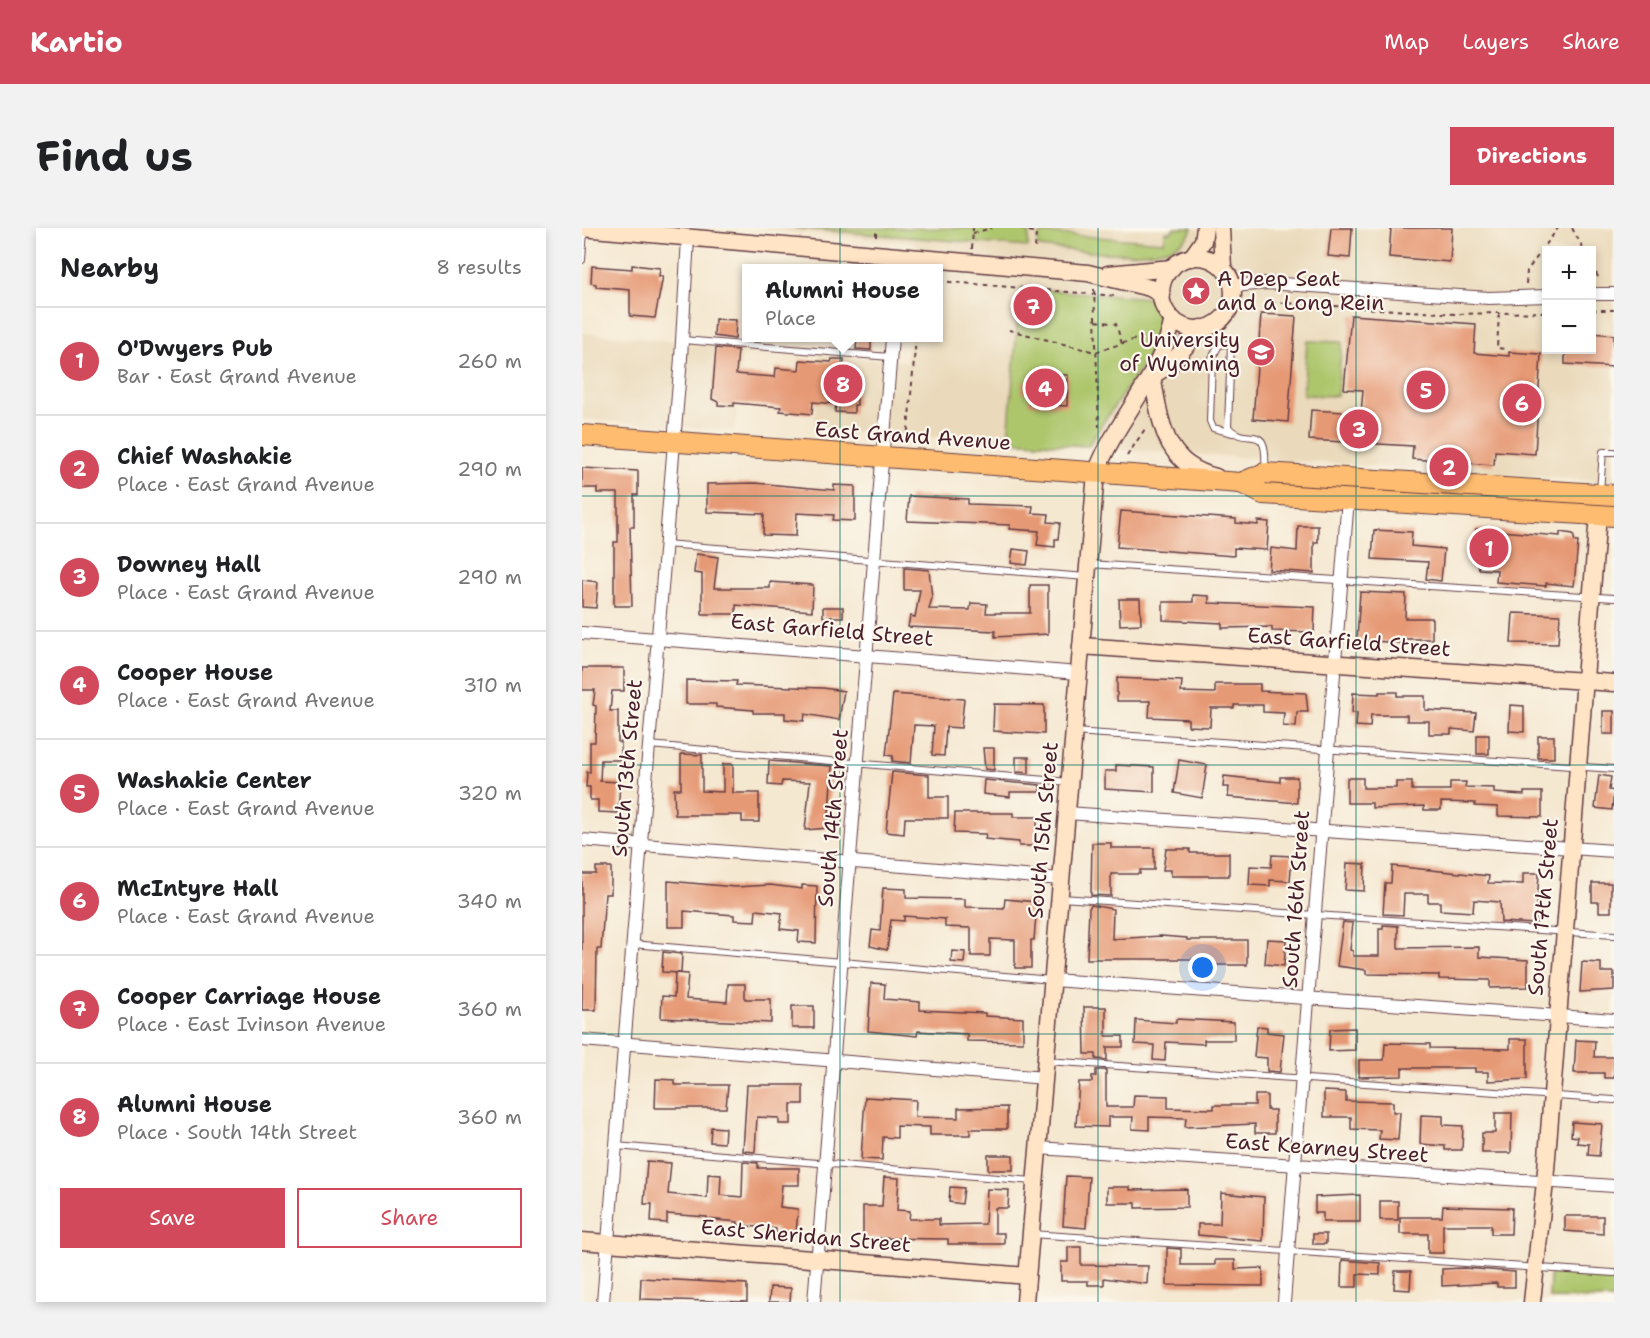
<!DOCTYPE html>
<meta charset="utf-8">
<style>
:root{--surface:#fff;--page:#f2f2f2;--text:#202124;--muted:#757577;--line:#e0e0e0;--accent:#d1495b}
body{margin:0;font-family:"Shantell Sans",sans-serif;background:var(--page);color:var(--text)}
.controls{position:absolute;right:18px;top:18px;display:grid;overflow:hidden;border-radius:0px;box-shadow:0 3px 9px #0003}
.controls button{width:54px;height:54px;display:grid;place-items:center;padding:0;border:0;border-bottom:2px solid var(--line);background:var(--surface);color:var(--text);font:30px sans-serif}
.you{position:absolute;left:621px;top:740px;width:21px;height:21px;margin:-15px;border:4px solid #fff;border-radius:50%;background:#1a73e8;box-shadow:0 0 0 9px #1a73e833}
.badge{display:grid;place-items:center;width:39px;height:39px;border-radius:50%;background:var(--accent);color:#fff;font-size:20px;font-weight:700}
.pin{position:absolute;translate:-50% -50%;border:3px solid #fff;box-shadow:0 2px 6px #0006}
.popup{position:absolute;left:160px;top:36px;width:201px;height:78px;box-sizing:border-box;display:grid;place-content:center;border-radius:0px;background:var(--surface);filter:drop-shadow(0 2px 4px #0005);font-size:20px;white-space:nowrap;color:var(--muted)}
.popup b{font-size:22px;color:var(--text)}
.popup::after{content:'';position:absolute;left:50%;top:100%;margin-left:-12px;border:12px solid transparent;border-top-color:var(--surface)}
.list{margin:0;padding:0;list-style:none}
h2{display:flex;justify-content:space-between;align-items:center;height:78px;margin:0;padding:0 24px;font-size:26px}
h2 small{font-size:20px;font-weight:400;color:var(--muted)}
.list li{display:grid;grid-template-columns:39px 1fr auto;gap:18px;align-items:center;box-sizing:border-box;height:108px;padding:0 24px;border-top:2px solid var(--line)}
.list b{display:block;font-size:22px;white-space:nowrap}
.list p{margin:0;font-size:20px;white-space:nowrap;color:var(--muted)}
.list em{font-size:20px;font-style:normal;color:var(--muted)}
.actions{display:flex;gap:12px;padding:18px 24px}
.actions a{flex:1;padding:14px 0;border:2px solid var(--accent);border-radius:0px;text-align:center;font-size:21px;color:var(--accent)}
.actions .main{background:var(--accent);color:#fff}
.map{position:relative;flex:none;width:1032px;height:1074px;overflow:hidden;border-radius:0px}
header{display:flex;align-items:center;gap:36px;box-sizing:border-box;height:84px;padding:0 30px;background:var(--accent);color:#fff}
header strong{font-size:28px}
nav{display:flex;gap:33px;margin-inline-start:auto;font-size:21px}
.intro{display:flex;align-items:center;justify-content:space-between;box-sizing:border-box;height:144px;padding:0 36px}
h1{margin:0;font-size:42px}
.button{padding:15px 27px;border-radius:0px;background:var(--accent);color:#fff;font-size:21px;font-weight:700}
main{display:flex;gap:36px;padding:0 36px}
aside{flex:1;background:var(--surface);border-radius:0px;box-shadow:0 3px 9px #0003}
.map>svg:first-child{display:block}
</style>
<header>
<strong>Kartio</strong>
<nav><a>Map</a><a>Layers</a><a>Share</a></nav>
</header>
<div class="intro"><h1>Find us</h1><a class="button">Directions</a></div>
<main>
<aside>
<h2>Nearby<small>8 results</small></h2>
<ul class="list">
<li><span class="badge">1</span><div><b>O'Dwyers Pub</b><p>Bar · East Grand Avenue</p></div><em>260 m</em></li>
<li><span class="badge">2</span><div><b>Chief Washakie</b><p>Place · East Grand Avenue</p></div><em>290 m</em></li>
<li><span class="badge">3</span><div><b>Downey Hall</b><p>Place · East Grand Avenue</p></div><em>290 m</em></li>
<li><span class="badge">4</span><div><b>Cooper House</b><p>Place · East Grand Avenue</p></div><em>310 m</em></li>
<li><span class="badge">5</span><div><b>Washakie Center</b><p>Place · East Grand Avenue</p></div><em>320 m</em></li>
<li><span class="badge">6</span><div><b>McIntyre Hall</b><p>Place · East Grand Avenue</p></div><em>340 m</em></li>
<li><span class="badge">7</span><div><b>Cooper Carriage House</b><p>Place · East Ivinson Avenue</p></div><em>360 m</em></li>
<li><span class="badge">8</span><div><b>Alumni House</b><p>Place · South 14th Street</p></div><em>360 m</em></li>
</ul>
<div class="actions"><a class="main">Save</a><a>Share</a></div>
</aside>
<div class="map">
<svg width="1032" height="1074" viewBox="0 0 1032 1074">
<rect width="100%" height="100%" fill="#fbf7ec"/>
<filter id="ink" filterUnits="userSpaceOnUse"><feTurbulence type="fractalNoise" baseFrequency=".0167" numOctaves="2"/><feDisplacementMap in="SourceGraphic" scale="12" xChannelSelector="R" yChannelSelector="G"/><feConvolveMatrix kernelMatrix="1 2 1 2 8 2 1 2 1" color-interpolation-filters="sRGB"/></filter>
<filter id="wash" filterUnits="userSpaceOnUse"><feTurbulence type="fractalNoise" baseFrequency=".008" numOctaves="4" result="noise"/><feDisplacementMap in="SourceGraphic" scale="24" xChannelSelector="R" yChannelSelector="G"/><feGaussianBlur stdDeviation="1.35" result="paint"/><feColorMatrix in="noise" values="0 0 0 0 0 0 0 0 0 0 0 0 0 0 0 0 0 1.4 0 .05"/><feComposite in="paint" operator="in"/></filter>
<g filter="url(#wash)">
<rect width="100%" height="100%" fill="#f5e8d1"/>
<g fill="#ead9ba" fill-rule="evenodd">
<path d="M166,0H1032V254L232,201L237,127L324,134L327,110H357V40H332L334,15ZM964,22H1010V122H964Z"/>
<polygon points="0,105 160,120 153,203 0,191"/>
</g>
<g fill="#adc66c" stroke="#7c724c" stroke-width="1.5">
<polygon points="213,0 447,0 446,19"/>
<path d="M591,0H610C600,41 489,21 456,19V9L461,5L582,14L584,4H590Z"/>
<path d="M438,60L567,70C577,77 582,85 580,98C576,121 521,192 506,218L426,213Z"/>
<polygon points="725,113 760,114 755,168 721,167"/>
<polygon points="968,1045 1032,1050 1032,1071 967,1070"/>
</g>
<g id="blocks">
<g fill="#e69975">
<polygon points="749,0 770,0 768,30 746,28"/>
<polygon points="809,0 870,0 868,34 807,29"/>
<polygon points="50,37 78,40 77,48 81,48 73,90 48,88 48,62 14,59 14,56 9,55 10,38 50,41"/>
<polygon points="438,71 463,72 463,94 449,94 449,85 438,85"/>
<polygon points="679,86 714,88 706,194 671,191"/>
<polygon points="769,87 894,96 892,125 927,128 927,124 959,126 953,226 913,223 912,237 830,231 831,218 727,212 729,182 779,185 781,162 762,161"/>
<polygon points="133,91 154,92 153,111 132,108"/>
<polygon points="1010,105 1032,107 1032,139 983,136 983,122 1010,122"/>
<polygon points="275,110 289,110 289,122 274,121"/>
<polygon points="134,120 156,122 154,146 193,149 194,140 217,142 218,132 249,134 250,131 262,131 261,150 274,151 275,177 272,177 272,185 253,184 254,176 231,174 230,186 198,183 199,179 152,175 152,178 136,177 136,174 130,171"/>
<polygon points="449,146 486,147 485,178 447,176 448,166 440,165 441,154 448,154"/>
<polygon points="0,240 56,243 56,267 52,267 52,299 48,299 50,378 32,378 32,314 36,314 36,265 15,265 15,260 0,260"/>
<polygon points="173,255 252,262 252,257 273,258 273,293 251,292 252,287 215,285 214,308 181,307 182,286 125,284 125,256"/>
<polygon points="327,268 386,271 386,276 451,278 450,285 467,286 466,294 478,295 476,311 473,311 473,319 455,317 457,303 427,301 428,297 325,293"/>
<polygon points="539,283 654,291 654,295 676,297 676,293 687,294 685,322 652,320 652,328 535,319"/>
<polygon points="716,298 736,298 736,314 732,314 732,345 687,342 689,320 715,323"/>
<polygon points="894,301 978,308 978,304 991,306 993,314 996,314 992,358 964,355 964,358 914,354 915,342 897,341 893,320"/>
<polygon points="792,302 830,304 829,318 862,321 859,353 844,351 846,334 790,331"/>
<polygon points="431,321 447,323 445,337 429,335"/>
<polygon points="114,326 136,329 132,360 188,360 188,354 231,357 230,383 154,377 154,386 120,386 120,346 112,345"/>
<polygon points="322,340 347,342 350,370 347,381 388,382 389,375 405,376 404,385 448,385 448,357 466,357 466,406 413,409 413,403 326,399 328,388 333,389 338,362 322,362"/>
<polygon points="0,352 16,354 14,380 0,379"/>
<polygon points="778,364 824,366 823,390 850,390 850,411 822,411 821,415 775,412"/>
<polygon points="611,367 627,368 627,375 733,379 732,404 690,403 690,399 640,400 640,395 581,392 581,374 611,374"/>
<polygon points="537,371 558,371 559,396 538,397"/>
<rect x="241" y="379" width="20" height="10"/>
<polygon points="931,385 978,387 976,416 929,415"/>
<polygon points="0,440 42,440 42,463 30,463 28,483 36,483 36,514 39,514 39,532 19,532 18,553 38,554 36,585 16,584 16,572 8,572 8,559 4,559 5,544 8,544 8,514 13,514 14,478 11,477 13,462 0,462"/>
<polygon points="535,450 600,453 599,464 633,465 633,456 678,456 678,463 724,465 726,484 715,484 714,499 701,498 702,485 681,484 681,477 652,477 652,480 629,480 628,499 606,498 606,491 567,489 568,473 535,473"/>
<polygon points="104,452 155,453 154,457 241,460 262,463 257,492 223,486 222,493 203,491 203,485 171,485 171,482 134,479 134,476 104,476"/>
<polygon points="797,464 815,464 815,468 843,468 843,482 894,485 892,503 869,501 869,506 847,506 847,493 825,493 825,487 789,487 788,499 774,498 775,485 770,485 771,465 797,466"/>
<polygon points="311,466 382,471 379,500 364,499 362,528 350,527 352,498 332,497 329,535 310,533 311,528 304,527"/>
<polygon points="412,476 462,477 462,506 411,503"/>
<polygon points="928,477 942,478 942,504 927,503"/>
<rect x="1021" y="483" width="11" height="23"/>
<rect x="895" y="507" width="12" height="19"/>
<rect x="956" y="508" width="16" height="22"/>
<polygon points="401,520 412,520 412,542 403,541"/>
<polygon points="99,526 120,527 120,563 141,564 141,536 151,536 151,565 177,565 177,594 160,594 160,587 93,587 92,561 99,561"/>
<polygon points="434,529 447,529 447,545 434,544"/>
<polygon points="597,532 625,537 620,570 592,565"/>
<polygon points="187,533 250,538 246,600 223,602 228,554 200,553 199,558 186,557"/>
<polygon points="534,537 572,539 572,564 523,561 523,543 534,543"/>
<polygon points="310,544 347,547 347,569 366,569 366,590 323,590 322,606 304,604"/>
<polygon points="1017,547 1029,549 1027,562 1032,563 1030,582 1013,580"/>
<polygon points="642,548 698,554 698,549 715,549 715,575 646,569 647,559 641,559"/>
<polygon points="765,550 781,550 781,560 814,560 814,554 830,554 830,562 868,562 868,554 884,554 883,559 912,560 912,565 942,567 942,564 960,564 960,589 916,588 916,579 893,578 893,575 859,574 859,582 842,582 842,578 790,580 790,575 765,575"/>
<polygon points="402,552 458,557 458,564 428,564 428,569 401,566"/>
<polygon points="373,585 431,585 431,589 455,589 455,618 437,618 437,614 403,611 404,606 372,605"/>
<polygon points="510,615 529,615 529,620 572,620 572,642 558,642 558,646 529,646 529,668 509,667"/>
<polygon points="584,621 608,621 608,625 647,625 647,648 589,648 589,642 581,642"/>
<polygon points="690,627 710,628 708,653 688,652 688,658 667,657 668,638 689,639"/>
<polygon points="765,635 783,636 782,663 763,662"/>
<polygon points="810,638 907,648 906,655 941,656 941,645 957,645 954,696 919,694 918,674 892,672 891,684 858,682 858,674 846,674 846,666 822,666 821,687 801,686 803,655 809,655"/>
<polygon points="14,639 29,639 29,666 23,666 19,721 15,721 14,782 0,782 0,646 14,646"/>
<polygon points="86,653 153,659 188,657 220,661 220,657 235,658 234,715 216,714 217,703 198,701 200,685 174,682 173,693 152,692 152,687 102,683 102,699 86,699"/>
<polygon points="1010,655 1029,655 1029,684 1017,684 1017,674 1010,674"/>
<polygon points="301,660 324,661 324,670 383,671 383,679 422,680 423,671 455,674 452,712 449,712 449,740 433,740 433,712 408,711 408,728 389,728 389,700 363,699 363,691 322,688 322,693 309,692 305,722 288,718 290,702 298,703"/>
<polygon points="509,677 531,681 530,711 579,708 605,710 605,712 665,712 665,737 618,737 618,731 505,731 507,680"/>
<polygon points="761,694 771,695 768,722 771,723 771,728 797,728 797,701 801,701 801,697 816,698 816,720 897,719 897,729 946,732 946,759 908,760 908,752 857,751 857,747 784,746 784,742 755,738"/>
<polygon points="685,711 704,712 702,738 683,736"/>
<polygon points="370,723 383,724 382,735 369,734"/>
<polygon points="81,724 100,726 99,745 80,744"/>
<polygon points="1000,734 1019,735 1019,744 1032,744 1032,762 998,764"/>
<polygon points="93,745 106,746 104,771 145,774 146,756 163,756 163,771 189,771 189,795 79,790 80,768 92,769"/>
<polygon points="289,755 303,756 302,771 338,774 338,782 403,785 403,788 441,790 441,814 385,813 385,806 336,803 335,808 286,803"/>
<rect x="210" y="778" width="22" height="22"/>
<polygon points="502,779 524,779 524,808 541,808 541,819 525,819 525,832 514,831 514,826 503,826"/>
<polygon points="594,791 652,794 652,812 622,812 622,816 584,814 583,833 571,832 572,817 553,816 554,792 594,795"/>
<polygon points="675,798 685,799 685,804 702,806 698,844 685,843 685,830 672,829"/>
<polygon points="773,800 773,822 747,823 748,801"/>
<polygon points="928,811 945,811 945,851 906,853 906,844 893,844 893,840 820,840 820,848 777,849 777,832 802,832 803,815 848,816 848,820 928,821"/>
<polygon points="994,812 1013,813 1012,829 1032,829 1032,850 1022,850 1022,845 992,845"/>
<polygon points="514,842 524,842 524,879 551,879 552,867 586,868 586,880 632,881 632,877 673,877 673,867 685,867 685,882 693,882 693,905 673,905 673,896 603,899 604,890 567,889 567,902 550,901 551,889 526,889 526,899 494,898 497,854 510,854 510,848 514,848"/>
<polygon points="74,851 93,852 93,857 146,857 144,880 73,880"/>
<polygon points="165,857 221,857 221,876 209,876 209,896 197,896 197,890 175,889 173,924 161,923"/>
<polygon points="742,863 764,864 764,873 811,874 811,884 818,884 816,912 797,911 798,902 769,901 769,889 742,889"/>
<polygon points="283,869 334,872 333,889 376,890 376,880 425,879 425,901 388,901 388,907 348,907 348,899 315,898 315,910 301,909 300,932 279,931"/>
<polygon points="913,885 930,885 929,925 900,925 900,905 913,905"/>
<polygon points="839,887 861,888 861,897 881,898 880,922 863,922 863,918 838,916"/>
<polygon points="990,894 1020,896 1017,928 1006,927 1007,916 995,915 996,909 989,908"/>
<polygon points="129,899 143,900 142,915 128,914"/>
<rect x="406" y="927" width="25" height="15"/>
<polygon points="65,933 89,935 86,966 125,970 126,946 139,947 138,967 160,969 161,934 176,935 176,940 217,940 217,957 200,957 198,979 216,981 214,1007 194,1006 194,1001 156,997 156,994 125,991 125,989 85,986 85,995 69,994 70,976 62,976"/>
<polygon points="484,948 507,949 504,1000 481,998"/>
<polygon points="302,949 317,950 315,982 328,983 327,991 357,991 357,997 403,996 405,961 427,962 426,980 413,980 413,1005 422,1005 422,1016 366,1016 366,1011 281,1010 281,978 300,978"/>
<polygon points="368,959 382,960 380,976 367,974"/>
<polygon points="525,959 548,959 548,962 605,961 605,979 554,980 554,975 525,975"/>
<polygon points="639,965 682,969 681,1013 616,1007 616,996 638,996"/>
<polygon points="778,967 778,994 741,994 741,985 733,985 733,969"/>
<rect x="798" y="973" width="18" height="19"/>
<polygon points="861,978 930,980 929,1006 909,1006 909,997 861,997 861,1025 846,1025 846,1006 818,1006 818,989 860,989"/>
<polygon points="983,988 1021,988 1021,1006 983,1003"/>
<rect x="731" y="1006" width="13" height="10"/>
<polygon points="486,1019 499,1019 499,1037 566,1038 565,1056 522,1050 522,1057 506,1057 506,1053 479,1053 479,1034 486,1034"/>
<polygon points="585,1020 599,1021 599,1037 633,1037 633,1032 653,1032 653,1041 681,1040 681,1058 585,1057"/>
<polygon points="760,1032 798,1035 798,1047 775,1046 775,1059 759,1059"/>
<polygon points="882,1040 933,1044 933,1059 915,1059 915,1055 860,1058 860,1041"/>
<polygon points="813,1043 829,1043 828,1062 812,1061"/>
<polygon points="59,1050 165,1056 165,1074 58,1071"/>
<polygon points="188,1059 209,1060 208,1074 187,1074"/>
</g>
</g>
</g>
<g filter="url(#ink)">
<use href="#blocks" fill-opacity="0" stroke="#643d44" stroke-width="1.5"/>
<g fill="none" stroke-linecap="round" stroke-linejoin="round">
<g stroke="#643d44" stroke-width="8">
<g id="lane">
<polyline points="0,32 2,2"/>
<polyline points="101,112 308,129"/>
<path d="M651,205L631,200L628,193L630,130L637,117L649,115L646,199C665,221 686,190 683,241"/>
<polyline points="1018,263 1021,224 1032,224"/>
<polyline points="83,316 505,349"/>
<polyline points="507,336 1032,370"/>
<polyline points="492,504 1032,541"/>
<polyline points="67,517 487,554"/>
<polyline points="479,670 1032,707"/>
<polyline points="50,716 470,752"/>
<polyline points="464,833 1032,872"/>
<polyline points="34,918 451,953"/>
<polyline points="449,1006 1032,1045"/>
</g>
</g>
<g stroke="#643d44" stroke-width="14">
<g id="street">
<polyline points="651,58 685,55 907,70 964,68"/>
<polyline points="1010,66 1032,66"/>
<polyline points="0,405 497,445"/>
<polyline points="485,585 1032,623"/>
<polyline points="0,612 479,651"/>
<polyline points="471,752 1032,792"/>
<polyline points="0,812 463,850"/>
<polyline points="456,920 1032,958"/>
<polyline points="21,1074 99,130 106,10"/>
<polyline points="232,1074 310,110"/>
<polyline points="702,1074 766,270"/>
</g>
</g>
<g stroke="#643d44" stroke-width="19">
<g id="secondary">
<polyline points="0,0 506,45 568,60 580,67"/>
<polyline points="639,0 641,40"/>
<circle cx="615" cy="65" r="36"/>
<polyline points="609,30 621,13 623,0"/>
<polyline points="526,46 590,40"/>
<path d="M570,148C579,194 581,236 634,249"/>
<polyline points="570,148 589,136 619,100"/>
<polyline points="499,418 1032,455"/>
<polyline points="0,1013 445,1048"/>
<path d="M443,1074L514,245C534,191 579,149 591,91"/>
<polyline points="950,1074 963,954 1016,287"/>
</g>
</g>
<g stroke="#643d44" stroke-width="22">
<g id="primary">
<polyline points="0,207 659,255 681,266 1032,288"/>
<polyline points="659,255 683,245 1032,267"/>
</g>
</g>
<g stroke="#643d44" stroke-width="2" stroke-dasharray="4.5 4.5" stroke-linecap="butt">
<polyline points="438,0 454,5 453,21"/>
<polyline points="990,0 1002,22"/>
<polyline points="391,5 410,0"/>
<polyline points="294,9 294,0"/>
<polyline points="390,21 391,0"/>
<polyline points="1010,37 1018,53"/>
<polyline points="357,53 534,68"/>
<polyline points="944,56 945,43 976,0"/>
<polyline points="512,61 517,199"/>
<polyline points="689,74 874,86 964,84"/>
<polyline points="1010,82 1032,82"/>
<polyline points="917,86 915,120 923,121"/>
<polyline points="514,93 534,96 540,116"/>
<polyline points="427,102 513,124 573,105"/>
<polyline points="325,212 334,110"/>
<polyline points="545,228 565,198"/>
</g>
<use href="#lane" stroke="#fff" stroke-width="6"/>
<use href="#street" stroke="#fff" stroke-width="12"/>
<use href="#secondary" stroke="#ffe4c6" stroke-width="16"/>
<use href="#primary" stroke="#febc70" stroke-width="20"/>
</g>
</g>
<path fill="none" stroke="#0f766e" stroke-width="1.5" stroke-opacity="0.55" d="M258,0V1074M516,0V1074M774,0V1074M0,268H1032M0,537H1032M0,806H1032"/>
<defs>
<g id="sight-disc" transform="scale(1.5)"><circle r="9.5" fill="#d1495b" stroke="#fbf7ec"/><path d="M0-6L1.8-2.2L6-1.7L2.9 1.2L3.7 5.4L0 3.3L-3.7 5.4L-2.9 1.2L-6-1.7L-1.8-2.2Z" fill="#fff"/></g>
<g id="university-disc" transform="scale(1.5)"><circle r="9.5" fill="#d1495b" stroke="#fbf7ec"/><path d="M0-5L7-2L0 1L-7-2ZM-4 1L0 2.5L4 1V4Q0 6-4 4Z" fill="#fff"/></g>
</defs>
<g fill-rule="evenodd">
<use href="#sight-disc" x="614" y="63"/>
<use href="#university-disc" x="679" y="124"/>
</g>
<g text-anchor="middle" stroke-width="4.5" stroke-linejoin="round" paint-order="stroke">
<g font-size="21" fill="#4a1f2b" stroke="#fbf7ec" text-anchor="start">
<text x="635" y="58">A Deep Seat<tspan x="635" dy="24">and a Long Rein</tspan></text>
<text x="658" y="119" text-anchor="end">University<tspan x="658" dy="24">of Wyoming</tspan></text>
</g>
<g font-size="21" fill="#4a1f2b" stroke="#fbf7ec">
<text transform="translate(331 208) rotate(4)" y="7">East Grand Avenue</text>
<text transform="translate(250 402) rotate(5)" y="7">East Garfield Street</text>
<text transform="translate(767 414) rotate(4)" y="7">East Garfield Street</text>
<text transform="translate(45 540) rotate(-85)" y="7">South 13th Street</text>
<text transform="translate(251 590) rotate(-85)" y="7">South 14th Street</text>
<text transform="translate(461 602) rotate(-85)" y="7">South 15th Street</text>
<text transform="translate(714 671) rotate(-86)" y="7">South 16th Street</text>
<text transform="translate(961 679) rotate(-85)" y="7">South 17th Street</text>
<text transform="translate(745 920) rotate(4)" y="7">East Kearney Street</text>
<text transform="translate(224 1008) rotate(5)" y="7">East Sheridan Street</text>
</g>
</g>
</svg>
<div class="controls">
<button>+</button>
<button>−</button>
</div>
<div class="you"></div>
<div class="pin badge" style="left:907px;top:320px">1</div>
<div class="pin badge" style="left:867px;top:239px">2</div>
<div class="pin badge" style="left:777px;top:201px">3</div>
<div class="pin badge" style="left:463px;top:160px">4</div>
<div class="pin badge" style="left:844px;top:162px">5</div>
<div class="pin badge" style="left:940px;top:175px">6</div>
<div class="pin badge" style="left:451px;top:78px">7</div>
<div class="pin badge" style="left:261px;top:156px">8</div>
<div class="popup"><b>Alumni House</b>Place</div>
</div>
</main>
